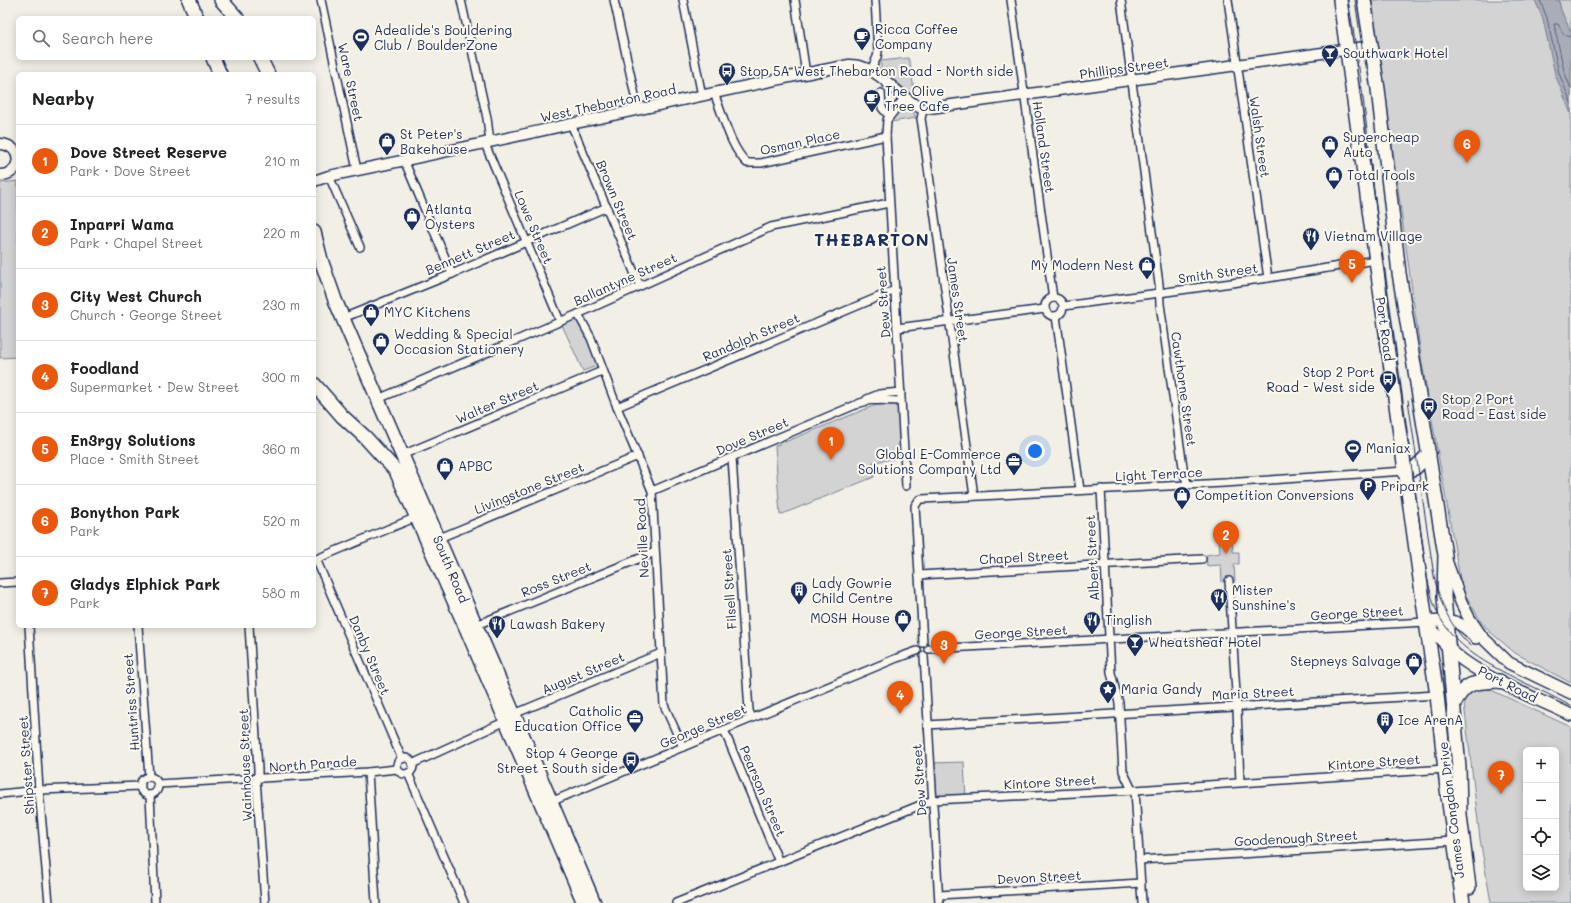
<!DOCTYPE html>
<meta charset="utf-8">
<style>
:root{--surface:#fff;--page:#f2f2f2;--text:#202124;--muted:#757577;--line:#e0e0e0;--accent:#ea580c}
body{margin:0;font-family:Mali,sans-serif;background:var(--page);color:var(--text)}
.controls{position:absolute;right:12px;bottom:12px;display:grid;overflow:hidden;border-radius:6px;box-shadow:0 2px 10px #0003}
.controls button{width:36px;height:36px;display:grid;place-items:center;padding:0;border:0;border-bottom:1px solid var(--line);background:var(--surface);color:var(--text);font:20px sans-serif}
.you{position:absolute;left:1035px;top:451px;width:14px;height:14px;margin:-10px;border:3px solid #fff;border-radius:50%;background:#1a73e8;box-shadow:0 0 0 6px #1a73e833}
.badge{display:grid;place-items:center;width:26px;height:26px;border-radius:50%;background:var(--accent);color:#fff;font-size:13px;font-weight:700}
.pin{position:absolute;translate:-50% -33px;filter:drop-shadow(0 1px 2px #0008)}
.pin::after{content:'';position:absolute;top:21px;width:14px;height:12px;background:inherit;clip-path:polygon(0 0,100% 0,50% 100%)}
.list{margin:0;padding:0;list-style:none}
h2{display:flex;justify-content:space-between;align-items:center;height:52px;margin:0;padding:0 16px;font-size:17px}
h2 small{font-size:13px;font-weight:400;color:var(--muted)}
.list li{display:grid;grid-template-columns:26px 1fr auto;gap:12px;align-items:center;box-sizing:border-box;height:72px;padding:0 16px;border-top:1px solid var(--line)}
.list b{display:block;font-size:15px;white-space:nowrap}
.list p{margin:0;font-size:13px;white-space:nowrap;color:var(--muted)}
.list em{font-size:13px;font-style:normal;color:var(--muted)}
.icon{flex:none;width:22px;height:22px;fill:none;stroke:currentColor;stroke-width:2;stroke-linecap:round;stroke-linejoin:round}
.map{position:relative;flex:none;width:1571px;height:903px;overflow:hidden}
.search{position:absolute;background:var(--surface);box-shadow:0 2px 10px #0003;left:16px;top:16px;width:300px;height:44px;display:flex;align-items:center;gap:10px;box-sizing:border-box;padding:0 14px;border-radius:6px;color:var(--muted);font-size:15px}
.panel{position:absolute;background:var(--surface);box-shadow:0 2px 10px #0003;left:16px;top:72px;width:300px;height:556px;border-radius:6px}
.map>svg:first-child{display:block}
</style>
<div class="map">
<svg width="1571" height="903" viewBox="0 0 1571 903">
<rect width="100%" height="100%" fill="#f2efe6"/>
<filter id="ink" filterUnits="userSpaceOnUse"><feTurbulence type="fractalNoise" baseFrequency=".025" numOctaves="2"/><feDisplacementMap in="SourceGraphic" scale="8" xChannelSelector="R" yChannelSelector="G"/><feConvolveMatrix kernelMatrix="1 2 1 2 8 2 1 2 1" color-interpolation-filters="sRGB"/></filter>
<g filter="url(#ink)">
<g fill="#d2d3d2" stroke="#768198" fill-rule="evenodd">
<polygon points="1372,0 1571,0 1571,683 1515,653 1489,631 1480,620 1465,594 1460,579 1422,363"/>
<polygon points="908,58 910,63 915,97 887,77 881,68 881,61"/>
<polygon points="903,108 913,111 916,118 891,122 897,113"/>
<polygon points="18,181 18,357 0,358 0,183"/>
<polygon points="576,319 590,339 598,365 595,368 594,367 583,371 562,325"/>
<polygon points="898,402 900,458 873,462 874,477 780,515 775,446 873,406"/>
<polygon points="1231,526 1233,552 1239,552 1239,564 1234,564 1235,581 1222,582 1221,565 1207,566 1206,555 1220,553 1218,527"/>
<path d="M1479,689H1489L1571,727V903H1491L1480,839L1464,703C1465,693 1469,692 1479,689ZM1526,750H1556V888H1526Z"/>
<polygon points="964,762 966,799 933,800 930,763"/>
</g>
<polygon fill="#a9adb7" stroke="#707b93" points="1535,0 1559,0 1561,10 1571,32 1571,114 1555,74 1543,19"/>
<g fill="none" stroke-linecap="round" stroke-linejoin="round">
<g stroke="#546182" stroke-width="1">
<polyline points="1540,0 1547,18 1559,73 1571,103"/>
<polyline points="1571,37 1564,35 1558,24 1554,24 1564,71 1571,89"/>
</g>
<g stroke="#1b2f5e" stroke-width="10">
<g id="street">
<polyline points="321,0 357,170"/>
<polyline points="461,0 487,118 490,142"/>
<polyline points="614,0 638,109"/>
<polyline points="683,0 702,96"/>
<polyline points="795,0 806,74"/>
<polyline points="1011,0 1053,298"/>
<polyline points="1121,0 1159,284 1160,304 1184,474 1188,485"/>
<polyline points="1228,0 1268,278"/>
<polyline points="871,70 877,57 878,52 875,0"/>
<path d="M714,93C723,115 730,147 747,163H761L886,136"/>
<polyline points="881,93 882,108 889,116"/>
<polyline points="904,98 887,120 886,136 906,486"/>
<polyline points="923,109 921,119 922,125 974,496"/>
<polyline points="571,124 640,286"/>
<polyline points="485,144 560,321"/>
<polyline points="404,160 452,274"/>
<polyline points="329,176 360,247"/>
<circle cx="1054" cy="307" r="9"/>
<polyline points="1064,306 1268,278 1375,260"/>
<polyline points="578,314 591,338 617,407 652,491 664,705 683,747"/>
<polyline points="1056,316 1080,490"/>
<polyline points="343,318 452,274 607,207"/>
<polyline points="897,328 1045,309"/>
<polyline points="378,399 578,314 771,227 889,203"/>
<polyline points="867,399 879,394 901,392"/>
<polyline points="617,407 895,290"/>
<polyline points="402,455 602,371"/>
<polyline points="732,458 749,711 752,718"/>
<polyline points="1101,489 1111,673 1119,703 1123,771 1132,790"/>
<polyline points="652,491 860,403 871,400 901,401"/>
<polyline points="437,539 638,456"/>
<polyline points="316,559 402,759"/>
<polyline points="314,560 419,516"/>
<polyline points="919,575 1202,559"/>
<polyline points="1229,581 1237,709 1240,782"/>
<polyline points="0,583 18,582"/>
<polyline points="29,626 39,790 49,903"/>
<polyline points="138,626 149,777"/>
<polyline points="249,626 258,769 258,774 256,779 265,903"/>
<polyline points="474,626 655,552"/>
<polyline points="923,643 915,506 919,500 922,499 1224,483 1405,471"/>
<polyline points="929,649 1426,622"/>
<polyline points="924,656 939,903"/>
<polyline points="927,725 1437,695"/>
<polyline points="724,730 779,862"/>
<circle cx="405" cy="766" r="8"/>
<polyline points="412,764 506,721 514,714 661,653"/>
<polyline points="368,772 376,903"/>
<polyline points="408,773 464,903"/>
<circle cx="149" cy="786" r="9"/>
<polyline points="158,784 368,772 397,769"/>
<polyline points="1135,790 1142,903"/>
<polyline points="0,794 39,790 141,786"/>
<polyline points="150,795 155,903"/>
<polyline points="548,803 897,658 917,651"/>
<polyline points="1139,860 1454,841"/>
<polyline points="939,895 1141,883"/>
<polyline points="676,903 933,800 1135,790 1445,769"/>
</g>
</g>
<g stroke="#1b2f5e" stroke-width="13">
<g id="secondary">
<path d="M0,144C24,145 23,175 0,175"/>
<path d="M314,181L329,176C503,141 675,99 849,65C879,64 897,98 923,109L1372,46"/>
</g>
</g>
<g stroke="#1b2f5e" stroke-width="14">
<g id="primary">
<polyline points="1446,560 1461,602 1469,618 1482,637 1509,663 1571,693"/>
<path d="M1426,622C1435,633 1444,644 1455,654C1486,680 1534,697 1571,715"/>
<path d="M1426,622C1451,620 1458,618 1476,638"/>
</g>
</g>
<g stroke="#1b2f5e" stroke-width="16">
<g id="highway">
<polyline points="189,0 197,18"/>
<polyline points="221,0 237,18"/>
<polyline points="1340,0 1426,622 1437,695 1447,789 1463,903"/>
<polyline points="1364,0 1378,89 1399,273 1445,555 1444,597 1459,768 1460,815 1469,887"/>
<polyline points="213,58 220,74"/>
<polyline points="260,58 268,74"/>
<polyline points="314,232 321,260 335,300 492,663 594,903"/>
<polyline points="314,384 342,416 365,437 396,471 467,630 584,903"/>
<polyline points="1405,471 1415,468 1429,454"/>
<path d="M1454,704C1465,681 1476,682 1499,681"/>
</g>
</g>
<use href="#street" stroke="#fbf7ec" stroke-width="7"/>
<use href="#secondary" stroke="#fbf7ec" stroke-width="10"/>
<use href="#primary" stroke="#fbf7ec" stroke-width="11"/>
<use href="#highway" stroke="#fbf7ec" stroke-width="13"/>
<g stroke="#1b2f5e" stroke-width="1">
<path d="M1348,0C1363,80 1370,161 1380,242C1394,354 1412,465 1427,577C1430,589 1432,601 1437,612C1455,648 1487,664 1521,681C1538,689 1554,697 1571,706"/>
<polyline points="1355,0 1365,67"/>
<path d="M1408,400L1434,576C1440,603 1450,627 1471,646"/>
</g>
</g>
</g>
<defs>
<g id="cafe-pin" transform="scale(0.9)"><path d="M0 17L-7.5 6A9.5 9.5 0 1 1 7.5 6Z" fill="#1b2f5e" stroke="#fbf7ec"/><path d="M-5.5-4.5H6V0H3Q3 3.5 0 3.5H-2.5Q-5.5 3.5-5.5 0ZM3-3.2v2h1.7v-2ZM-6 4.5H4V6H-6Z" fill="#fff"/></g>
<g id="stadium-pin" transform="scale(0.9)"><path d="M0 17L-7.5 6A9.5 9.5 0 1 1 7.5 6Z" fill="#1b2f5e" stroke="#fbf7ec"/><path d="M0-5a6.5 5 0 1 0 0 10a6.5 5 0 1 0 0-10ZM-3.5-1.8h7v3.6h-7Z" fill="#fff"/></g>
<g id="bar-pin" transform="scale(0.9)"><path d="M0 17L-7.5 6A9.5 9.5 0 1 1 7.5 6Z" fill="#1b2f5e" stroke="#fbf7ec"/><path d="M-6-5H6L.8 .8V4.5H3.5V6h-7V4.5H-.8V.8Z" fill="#fff"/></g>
<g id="bus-pin" transform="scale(0.9)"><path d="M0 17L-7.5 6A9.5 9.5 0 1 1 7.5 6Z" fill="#1b2f5e" stroke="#fbf7ec"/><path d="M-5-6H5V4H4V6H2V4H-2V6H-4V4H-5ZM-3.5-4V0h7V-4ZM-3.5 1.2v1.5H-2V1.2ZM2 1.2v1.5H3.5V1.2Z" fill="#fff"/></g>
<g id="shop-pin" transform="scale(0.9)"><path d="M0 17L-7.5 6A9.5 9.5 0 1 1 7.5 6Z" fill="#1b2f5e" stroke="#fbf7ec"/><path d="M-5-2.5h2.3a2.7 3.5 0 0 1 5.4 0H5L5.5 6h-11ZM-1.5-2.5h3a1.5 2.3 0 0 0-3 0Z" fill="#fff"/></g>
<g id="restaurant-pin" transform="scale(0.9)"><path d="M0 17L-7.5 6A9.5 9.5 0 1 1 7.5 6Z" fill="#1b2f5e" stroke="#fbf7ec"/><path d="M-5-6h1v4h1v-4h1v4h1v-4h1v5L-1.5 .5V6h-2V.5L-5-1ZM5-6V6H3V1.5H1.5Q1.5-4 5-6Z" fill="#fff"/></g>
<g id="office-pin" transform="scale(0.9)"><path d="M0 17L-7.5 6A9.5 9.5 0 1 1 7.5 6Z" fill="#1b2f5e" stroke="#fbf7ec"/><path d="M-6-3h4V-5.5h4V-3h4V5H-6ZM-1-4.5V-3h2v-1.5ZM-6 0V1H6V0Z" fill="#fff"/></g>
<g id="parking-pin" transform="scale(0.9)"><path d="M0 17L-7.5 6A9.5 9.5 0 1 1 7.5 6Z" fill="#1b2f5e" stroke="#fbf7ec"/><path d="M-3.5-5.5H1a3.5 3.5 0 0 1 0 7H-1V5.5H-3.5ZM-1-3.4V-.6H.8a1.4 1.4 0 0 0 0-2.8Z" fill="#fff"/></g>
<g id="building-pin" transform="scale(0.9)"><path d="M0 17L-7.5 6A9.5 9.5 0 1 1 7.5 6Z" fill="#1b2f5e" stroke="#fbf7ec"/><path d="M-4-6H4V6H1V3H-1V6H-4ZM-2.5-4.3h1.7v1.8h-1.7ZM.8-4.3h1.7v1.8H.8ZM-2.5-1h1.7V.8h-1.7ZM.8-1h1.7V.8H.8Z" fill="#fff"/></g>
<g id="sight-pin" transform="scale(0.9)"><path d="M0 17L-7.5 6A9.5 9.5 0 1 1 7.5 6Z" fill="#1b2f5e" stroke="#fbf7ec"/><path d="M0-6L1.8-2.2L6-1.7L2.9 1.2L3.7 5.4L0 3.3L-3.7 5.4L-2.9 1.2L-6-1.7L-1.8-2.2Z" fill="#fff"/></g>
</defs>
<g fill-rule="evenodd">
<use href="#cafe-pin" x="862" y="36"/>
<use href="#stadium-pin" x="361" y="37"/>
<use href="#bar-pin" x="1330" y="53"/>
<use href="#bus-pin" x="727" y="71"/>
<use href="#cafe-pin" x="872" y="98"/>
<use href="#shop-pin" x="387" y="141"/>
<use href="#shop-pin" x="1330" y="144"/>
<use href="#shop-pin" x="1334" y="175"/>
<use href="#shop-pin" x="412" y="216"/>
<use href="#restaurant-pin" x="1311" y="236"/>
<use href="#shop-pin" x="1147" y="265"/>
<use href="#shop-pin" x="371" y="312"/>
<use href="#shop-pin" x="381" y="341"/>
<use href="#bus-pin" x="1388" y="379"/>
<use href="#bus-pin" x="1429" y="406"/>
<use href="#stadium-pin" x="1353" y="448"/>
<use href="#office-pin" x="1014" y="461"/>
<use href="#shop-pin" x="445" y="466"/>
<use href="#parking-pin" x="1368" y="486"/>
<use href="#shop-pin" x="1182" y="495"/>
<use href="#building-pin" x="799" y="590"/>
<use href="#restaurant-pin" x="1219" y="597"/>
<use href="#shop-pin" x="903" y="618"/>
<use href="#restaurant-pin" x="1092" y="620"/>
<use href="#restaurant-pin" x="497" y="624"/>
<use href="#bar-pin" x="1135" y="642"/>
<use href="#shop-pin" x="1414" y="661"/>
<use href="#sight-pin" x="1108" y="689"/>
<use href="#office-pin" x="635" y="718"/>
<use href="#building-pin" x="1385" y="720"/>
<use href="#bus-pin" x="631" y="760"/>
</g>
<g text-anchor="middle" stroke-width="4" stroke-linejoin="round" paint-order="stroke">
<g font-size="13" fill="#1b2f5e" stroke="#fbf7ec" text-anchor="start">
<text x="875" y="34">Ricca Coffee<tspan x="875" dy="15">Company</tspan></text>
<text x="374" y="35">Adealide's Bouldering<tspan x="374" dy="15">Club / BoulderZone</tspan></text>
<text x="1343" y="58">Southwark Hotel</text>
<text x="740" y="76">Stop 5A West Thebarton Road - North side</text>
<text x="885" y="96">The Olive<tspan x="885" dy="15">Tree Cafe</tspan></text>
<text x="400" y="139">St Peter's<tspan x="400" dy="15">Bakehouse</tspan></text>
<text x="1343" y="142">Supercheap<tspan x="1343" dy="15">Auto</tspan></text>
<text x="1347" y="180">Total Tools</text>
<text x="425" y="214">Atlanta<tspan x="425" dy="15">Oysters</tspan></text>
<text x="1324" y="241">Vietnam Village</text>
<text x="1134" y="270" text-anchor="end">My Modern Nest</text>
<text x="384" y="317">MYC Kitchens</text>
<text x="394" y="339">Wedding &amp; Special<tspan x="394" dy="15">Occasion Stationery</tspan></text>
<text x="1375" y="377" text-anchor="end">Stop 2 Port<tspan x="1375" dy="15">Road - West side</tspan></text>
<text x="1442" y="404">Stop 2 Port<tspan x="1442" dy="15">Road - East side</tspan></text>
<text x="1366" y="453">Maniax</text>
<text x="1001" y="459" text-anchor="end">Global E-Commerce<tspan x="1001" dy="15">Solutions Company Ltd</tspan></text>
<text x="458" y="471">APBC</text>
<text x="1381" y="491">Pripark</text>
<text x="1195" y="500">Competition Conversions</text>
<text x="812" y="588">Lady Gowrie<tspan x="812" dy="15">Child Centre</tspan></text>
<text x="1232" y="595">Mister<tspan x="1232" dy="15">Sunshine's</tspan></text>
<text x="890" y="623" text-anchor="end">MOSH House</text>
<text x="1105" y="625">Tinglish</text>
<text x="510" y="629">Lawash Bakery</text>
<text x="1148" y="647">Wheatsheaf Hotel</text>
<text x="1401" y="666" text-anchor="end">Stepneys Salvage</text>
<text x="1121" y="694">Maria Gandy</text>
<text x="622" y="716" text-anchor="end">Catholic<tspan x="622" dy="15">Education Office</tspan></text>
<text x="1398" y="725">Ice ArenA</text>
<text x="618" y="758" text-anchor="end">Stop 4 George<tspan x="618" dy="15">Street - South side</tspan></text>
</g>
<g font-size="13" fill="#1b2f5e" stroke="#fbf7ec">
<text transform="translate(1124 68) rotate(-8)" y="5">Phillips Street</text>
<text transform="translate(351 82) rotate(78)" y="5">Ware Street</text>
<text transform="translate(608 103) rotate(-12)" y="5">West Thebarton Road</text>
<text transform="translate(1260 137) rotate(82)" y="5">Walsh Street</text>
<text transform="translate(800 142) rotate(-12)" y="5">Osman Place</text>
<text transform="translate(1044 147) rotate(82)" y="5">Holland Street</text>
<text transform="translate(617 200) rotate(67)" y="5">Brown Street</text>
<text transform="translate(534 227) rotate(67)" y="5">Lowe Street</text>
<text transform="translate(470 252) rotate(-23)" y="5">Bennett Street</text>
<text transform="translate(1218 273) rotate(-8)" y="5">Smith Street</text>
<text transform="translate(625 279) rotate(-24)" y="5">Ballantyne Street</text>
<text transform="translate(958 300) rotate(82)" y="5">James Street</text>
<text transform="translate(883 302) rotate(-94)" y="5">Dew Street</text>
<text transform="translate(1385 329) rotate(82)" y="5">Port Road</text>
<text transform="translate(751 337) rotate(-23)" y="5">Randolph Street</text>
<text transform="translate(1184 389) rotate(82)" y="5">Cawthorne Street</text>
<text transform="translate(497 402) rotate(-23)" y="5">Walter Street</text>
<text transform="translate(752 436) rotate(-23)" y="5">Dove Street</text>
<text transform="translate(1159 474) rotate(-3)" y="5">Light Terrace</text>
<text transform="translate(529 488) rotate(-22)" y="5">Livingstone Street</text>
<text transform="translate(642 538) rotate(-93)" y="5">Neville Road</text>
<text transform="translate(1024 557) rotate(-3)" y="5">Chapel Street</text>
<text transform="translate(1092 558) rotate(-93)" y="5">Albert Street</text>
<text transform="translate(451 569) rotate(67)" y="5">South Road</text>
<text transform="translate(556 579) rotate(-22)" y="5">Ross Street</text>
<text transform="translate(729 589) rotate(-94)" y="5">Filsell Street</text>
<text transform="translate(1357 613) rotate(-3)" y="5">George Street</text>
<text transform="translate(1021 632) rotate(-3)" y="5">George Street</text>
<text transform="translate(370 655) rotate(67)" y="5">Danby Street</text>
<text transform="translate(583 673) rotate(-23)" y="5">August Street</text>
<text transform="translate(1508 684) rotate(27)" y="5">Port Road</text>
<text transform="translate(1253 693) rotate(-3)" y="5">Maria Street</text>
<text transform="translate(131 702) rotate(-94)" y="5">Huntriss Street</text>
<text transform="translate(703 726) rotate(-23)" y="5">George Street</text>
<text transform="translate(1374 762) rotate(-4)" y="5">Kintore Street</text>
<text transform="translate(313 764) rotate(-4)" y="5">North Parade</text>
<text transform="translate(26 765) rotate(-94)" y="5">Shipster Street</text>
<text transform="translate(245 765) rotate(-92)" y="5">Wainhouse Street</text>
<text transform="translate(919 780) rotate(-94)" y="5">Dew Street</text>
<text transform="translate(1050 782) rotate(-3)" y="5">Kintore Street</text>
<text transform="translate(763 791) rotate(67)" y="5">Pearson Street</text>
<text transform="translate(1451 810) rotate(-97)" y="5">James Congdon Drive</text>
<text transform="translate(1296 838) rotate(-3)" y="5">Goodenough Street</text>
<text transform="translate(1039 877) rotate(-3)" y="5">Devon Street</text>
</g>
<g font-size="17" font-weight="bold" letter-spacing="1" fill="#1b2f5e" stroke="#fbf7ec">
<text x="872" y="246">THEBARTON</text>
</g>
</g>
</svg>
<div class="controls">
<button>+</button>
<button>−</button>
<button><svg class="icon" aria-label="locate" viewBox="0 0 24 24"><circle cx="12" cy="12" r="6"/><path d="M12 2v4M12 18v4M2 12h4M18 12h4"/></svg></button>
<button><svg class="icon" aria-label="layers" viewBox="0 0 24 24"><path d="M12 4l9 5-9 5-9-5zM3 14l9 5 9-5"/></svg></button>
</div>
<div class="you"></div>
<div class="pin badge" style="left:831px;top:460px">1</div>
<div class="pin badge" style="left:1226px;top:554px">2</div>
<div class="pin badge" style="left:944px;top:664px">3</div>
<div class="pin badge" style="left:900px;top:714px">4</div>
<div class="pin badge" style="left:1352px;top:283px">5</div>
<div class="pin badge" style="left:1467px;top:163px">6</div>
<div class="pin badge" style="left:1501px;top:794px">7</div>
<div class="search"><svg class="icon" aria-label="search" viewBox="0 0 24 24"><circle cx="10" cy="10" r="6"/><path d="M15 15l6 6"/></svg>Search here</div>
<section class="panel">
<h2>Nearby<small>7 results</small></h2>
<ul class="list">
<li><span class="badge">1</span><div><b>Dove Street Reserve</b><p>Park · Dove Street</p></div><em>210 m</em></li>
<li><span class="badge">2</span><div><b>Inparri Wama</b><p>Park · Chapel Street</p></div><em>220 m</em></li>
<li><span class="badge">3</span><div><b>City West Church</b><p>Church · George Street</p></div><em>230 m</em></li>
<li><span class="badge">4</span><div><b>Foodland</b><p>Supermarket · Dew Street</p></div><em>300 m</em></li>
<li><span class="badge">5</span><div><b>En3rgy Solutions</b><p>Place · Smith Street</p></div><em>360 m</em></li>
<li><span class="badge">6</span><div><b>Bonython Park</b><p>Park</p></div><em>520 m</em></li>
<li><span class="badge">7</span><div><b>Gladys Elphick Park</b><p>Park</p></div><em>580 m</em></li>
</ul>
</section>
</div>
